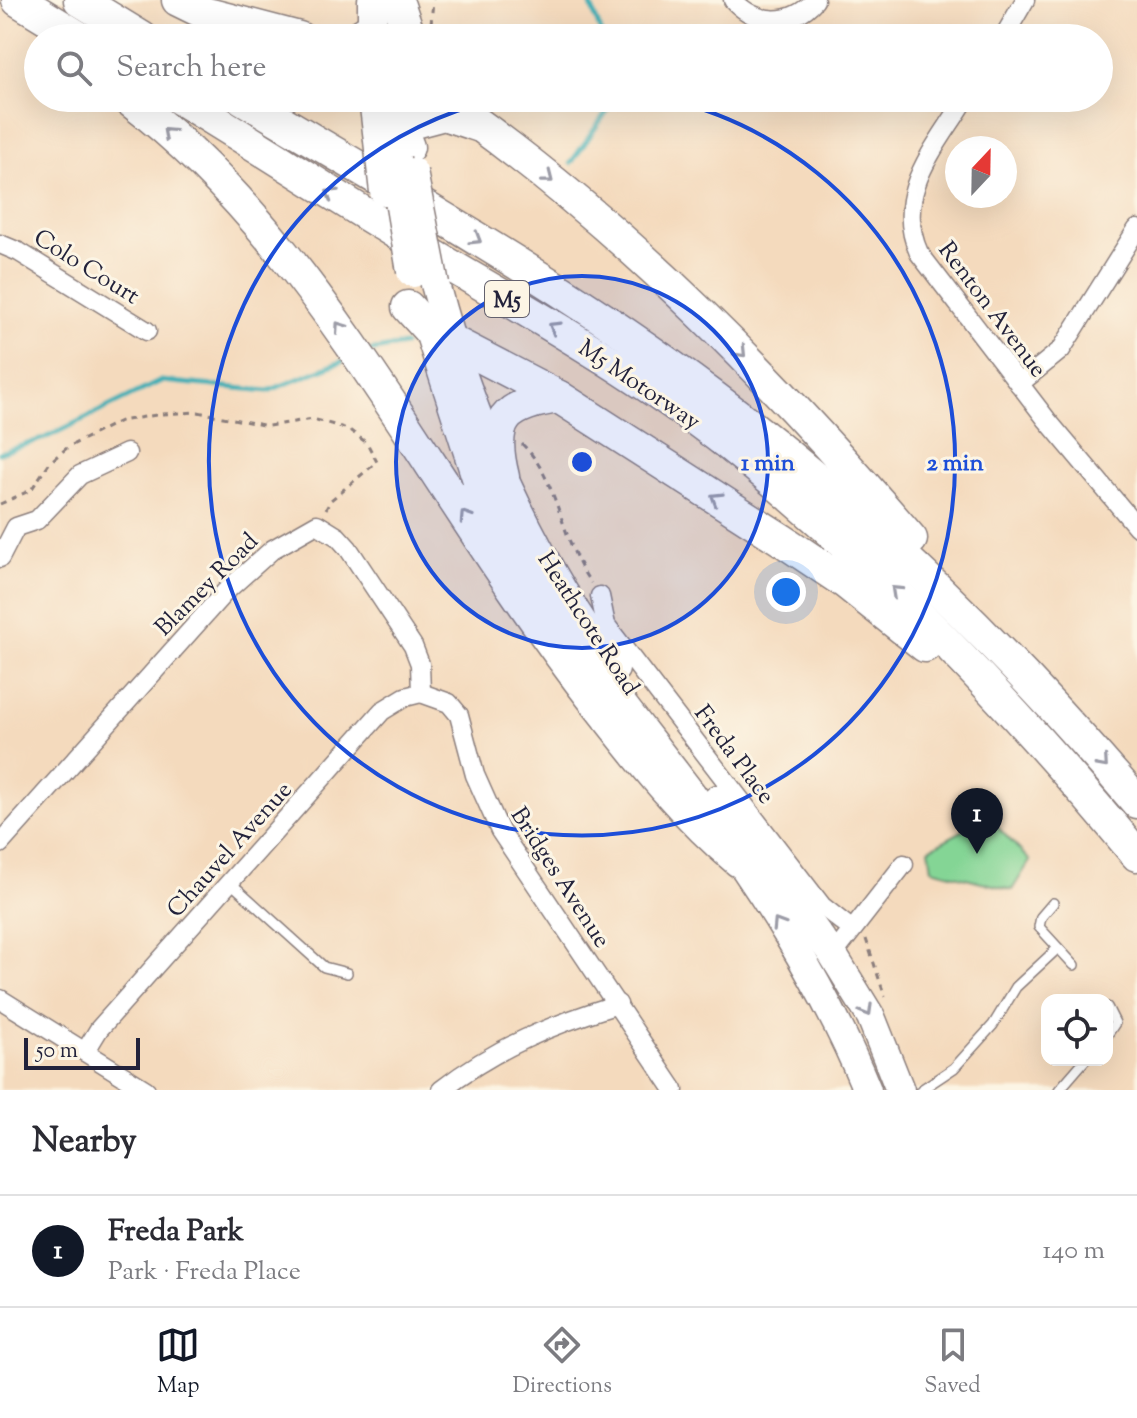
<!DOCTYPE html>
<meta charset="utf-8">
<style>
:root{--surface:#fff;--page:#f7f7f7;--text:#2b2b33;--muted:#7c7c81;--line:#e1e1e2;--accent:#111827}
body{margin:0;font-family:"Sorts Mill Goudy",serif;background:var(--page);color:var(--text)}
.controls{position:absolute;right:24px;bottom:24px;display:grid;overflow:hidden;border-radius:16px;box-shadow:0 8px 32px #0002}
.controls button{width:72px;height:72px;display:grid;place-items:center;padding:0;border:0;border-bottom:2px solid var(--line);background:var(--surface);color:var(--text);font:40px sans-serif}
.compass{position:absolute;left:945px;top:136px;width:72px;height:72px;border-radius:50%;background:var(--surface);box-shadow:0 8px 32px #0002;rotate:22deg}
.scale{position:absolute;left:24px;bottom:20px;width:116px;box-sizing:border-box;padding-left:8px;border:4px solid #22223b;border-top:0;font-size:22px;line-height:28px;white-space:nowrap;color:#22223b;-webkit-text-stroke:6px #fcf5e5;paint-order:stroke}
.you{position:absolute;left:786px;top:592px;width:28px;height:28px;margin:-20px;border:6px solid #fff;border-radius:50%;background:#1a73e8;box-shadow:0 0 0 12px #1a73e833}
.badge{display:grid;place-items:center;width:52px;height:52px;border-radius:50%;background:var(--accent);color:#fff;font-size:26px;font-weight:700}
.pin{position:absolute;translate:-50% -66px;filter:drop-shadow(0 2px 4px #0008)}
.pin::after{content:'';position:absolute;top:42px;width:28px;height:24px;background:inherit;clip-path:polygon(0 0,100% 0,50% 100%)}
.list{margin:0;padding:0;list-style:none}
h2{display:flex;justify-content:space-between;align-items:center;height:104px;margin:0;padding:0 32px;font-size:34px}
h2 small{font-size:26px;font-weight:400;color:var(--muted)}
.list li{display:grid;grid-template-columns:52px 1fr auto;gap:24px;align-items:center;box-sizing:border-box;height:112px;padding:0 32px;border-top:2px solid var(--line)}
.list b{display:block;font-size:30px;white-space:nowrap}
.list p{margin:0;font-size:26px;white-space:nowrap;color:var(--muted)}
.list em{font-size:26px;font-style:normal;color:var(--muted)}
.icon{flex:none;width:44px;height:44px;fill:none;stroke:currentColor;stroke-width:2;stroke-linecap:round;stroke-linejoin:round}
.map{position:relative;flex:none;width:1137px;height:1090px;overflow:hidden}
.search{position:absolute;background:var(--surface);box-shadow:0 8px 32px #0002;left:24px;right:24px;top:24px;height:88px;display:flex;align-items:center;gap:20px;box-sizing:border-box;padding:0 28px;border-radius:44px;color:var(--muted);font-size:30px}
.sheet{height:216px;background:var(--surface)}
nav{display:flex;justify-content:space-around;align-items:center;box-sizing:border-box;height:112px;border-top:2px solid var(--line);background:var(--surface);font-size:22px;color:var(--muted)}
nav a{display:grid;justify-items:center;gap:4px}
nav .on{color:var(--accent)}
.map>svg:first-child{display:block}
</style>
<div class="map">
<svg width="1137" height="1090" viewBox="0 0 1137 1090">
<rect width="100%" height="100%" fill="#fcf5e5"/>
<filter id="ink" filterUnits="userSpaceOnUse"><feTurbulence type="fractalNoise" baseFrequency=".0125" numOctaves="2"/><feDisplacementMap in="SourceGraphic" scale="16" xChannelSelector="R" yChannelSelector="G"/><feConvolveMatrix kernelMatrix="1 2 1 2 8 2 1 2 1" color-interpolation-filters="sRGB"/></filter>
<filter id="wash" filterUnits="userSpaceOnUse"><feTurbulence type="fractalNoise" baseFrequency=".006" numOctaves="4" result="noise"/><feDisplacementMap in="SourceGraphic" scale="32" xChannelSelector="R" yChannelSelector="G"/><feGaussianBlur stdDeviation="1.8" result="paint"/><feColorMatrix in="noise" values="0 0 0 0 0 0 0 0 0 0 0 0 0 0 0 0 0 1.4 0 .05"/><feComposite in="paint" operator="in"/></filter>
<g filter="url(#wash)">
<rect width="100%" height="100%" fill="#f4dabd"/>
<polygon fill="#84d595" stroke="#537c68" stroke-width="2" points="988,817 1030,861 1012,890 932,869 929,849"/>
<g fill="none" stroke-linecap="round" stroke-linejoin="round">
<g stroke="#3caeb5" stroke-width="5">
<polyline points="589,0 603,38"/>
<polyline points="571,163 616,98"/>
<polyline points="369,351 404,345"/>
<polyline points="0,453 45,438 161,381 268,391 343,361"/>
</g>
</g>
</g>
<g filter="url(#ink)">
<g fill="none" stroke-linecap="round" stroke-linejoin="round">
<g stroke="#8b7e7c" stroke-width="12">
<g id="service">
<polyline points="232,884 324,967 347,973"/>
<polyline points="1053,903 1041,917 1039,927 1074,965"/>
<polyline points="1107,1007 1115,1023 1107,1035"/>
<polyline points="921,1090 954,1068 993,1025 1016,987 1058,948"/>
<polyline points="1059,1090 1085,1060"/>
</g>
</g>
<g stroke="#8b7e7c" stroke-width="21">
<g id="minor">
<path d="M733,0C757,26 792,26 815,0"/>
<polyline points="1003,38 1025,0"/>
<path d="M966,98C936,148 892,193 919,253L1047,420L1137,527"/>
<polyline points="0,244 19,252 147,331"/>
<polyline points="1019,384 1061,350 1137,229"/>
<polyline points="0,558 16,527 37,520 80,475 127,453"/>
<polyline points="600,596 606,625 822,906 851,929"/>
<polyline points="421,693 449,703 459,715 475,775 500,831 674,1090"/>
<polyline points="0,844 225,592 273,549 317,524 338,537 348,548 413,646 420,664 421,693"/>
<polyline points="833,955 904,864"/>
<polyline points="0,999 146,1090"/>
<polyline points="85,1052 99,1029 382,711 405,697 421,693"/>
<path d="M441,1090C495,1048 553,1024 618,1004"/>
</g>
</g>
<g stroke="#8b7e7c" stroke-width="31">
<g id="primary">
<polyline points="372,38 372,0"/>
<polyline points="373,98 379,149"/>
<path d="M435,284C471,421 531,555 615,669"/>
<path d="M477,484C534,598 614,692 691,793C758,881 825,987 867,1090"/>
<polyline points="718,799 833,955 871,1017 900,1090"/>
</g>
</g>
<g stroke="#8b7e7c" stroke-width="35">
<g id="motorway">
<polyline points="18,0 80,38"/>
<polyline points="80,0 142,38"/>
<polyline points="178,0 229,25"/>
<polyline points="399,6 410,38"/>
<polyline points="211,15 299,38"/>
<polyline points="357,38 371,29"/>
<path d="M127,98C246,188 330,311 411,434C472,527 532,621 601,709C643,763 686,817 739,861"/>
<path d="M179,98C260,147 339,199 421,248C525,310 632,369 728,444C880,565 1013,706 1137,855"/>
<path d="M242,98C400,193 563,284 711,395C869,513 1009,652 1137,802"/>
<polyline points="380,98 393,108 408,147"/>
<path d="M450,98L466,115C633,235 777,383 911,539"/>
<polyline points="394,159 406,124 444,114 477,125"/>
<polyline points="408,307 428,329 559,397 782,540 846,583 925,646"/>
<polyline points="427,319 486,502"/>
<path d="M503,477C489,420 504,405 559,397"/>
</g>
</g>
<g stroke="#8b7e7c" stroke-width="3" stroke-dasharray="6 6" stroke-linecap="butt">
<polyline points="431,24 433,0"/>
<path d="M522,444C559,479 561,542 591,583"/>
<polyline points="0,504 31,490 50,462 68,447 120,421 162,414 198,412 268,426 313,419 348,429 367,443 377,462 331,500 326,509"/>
<polyline points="866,939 885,997"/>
</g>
<use href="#service" stroke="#fff" stroke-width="9"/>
<use href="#minor" stroke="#fff" stroke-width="18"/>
<use href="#primary" stroke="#fff" stroke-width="28"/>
<use href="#motorway" stroke="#fff" stroke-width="32"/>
<g stroke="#8b7e7c" stroke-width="31" stroke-linecap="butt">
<g id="primary-bridge">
<polyline points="379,149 384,192"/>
<polyline points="413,172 435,284"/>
</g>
</g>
<g stroke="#8b7e7c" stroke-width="35" stroke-linecap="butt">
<polyline id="motorway-bridge" points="394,159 413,271"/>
</g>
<use href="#primary-bridge" stroke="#fff" stroke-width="28"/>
<use href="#motorway-bridge" stroke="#fff" stroke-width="32"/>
</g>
<defs><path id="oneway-chevron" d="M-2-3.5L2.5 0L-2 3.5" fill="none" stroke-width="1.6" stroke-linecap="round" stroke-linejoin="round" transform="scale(2)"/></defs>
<g stroke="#9c9ca7">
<use href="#oneway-chevron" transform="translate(168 133) rotate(-138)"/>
<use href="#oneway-chevron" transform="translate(548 178) rotate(38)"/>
<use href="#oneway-chevron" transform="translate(331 194) rotate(-148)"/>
<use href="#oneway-chevron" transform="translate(476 239) rotate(31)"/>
<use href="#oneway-chevron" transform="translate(340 327) rotate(-125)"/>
<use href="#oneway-chevron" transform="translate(554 327) rotate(-149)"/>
<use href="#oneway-chevron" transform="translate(741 352) rotate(46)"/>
<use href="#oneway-chevron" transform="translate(716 498) rotate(-148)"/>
<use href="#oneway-chevron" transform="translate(465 516) rotate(-123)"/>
<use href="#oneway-chevron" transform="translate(896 591) rotate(-137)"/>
<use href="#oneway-chevron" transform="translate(1103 763) rotate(49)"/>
<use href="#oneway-chevron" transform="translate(778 924) rotate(-122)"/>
<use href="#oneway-chevron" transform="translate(867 1011) rotate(60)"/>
</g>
</g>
<circle cx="582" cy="462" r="186" fill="#1d4ed8" fill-opacity=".12"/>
<g fill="none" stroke="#1d4ed8" stroke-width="4">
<circle cx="582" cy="462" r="186"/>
<path d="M666 99A373 373 0 1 1 498 99"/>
</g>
<g text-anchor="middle" stroke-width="6" stroke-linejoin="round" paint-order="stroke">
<rect fill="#fcf5e5" stroke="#63616e" stroke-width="2" x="485" y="281" width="44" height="36" rx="6"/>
<g font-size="22" font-weight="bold" fill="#22223b">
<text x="507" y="307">M5</text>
</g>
<g font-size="24" fill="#22223b" stroke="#fcf5e5">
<text transform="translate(87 266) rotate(32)" y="8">Colo Court</text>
<text transform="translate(993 309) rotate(53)" y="8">Renton Avenue</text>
<text transform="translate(640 384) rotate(34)" y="8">M5 Motorway</text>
<text transform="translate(206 584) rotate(-45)" y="8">Blamey Road</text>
<text transform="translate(589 623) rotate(57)" y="8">Heathcote Road</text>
<text transform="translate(735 754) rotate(53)" y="8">Freda Place</text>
<text transform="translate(229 849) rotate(-48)" y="8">Chauvel Avenue</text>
<text transform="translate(561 877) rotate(57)" y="8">Bridges Avenue</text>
</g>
</g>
<circle cx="582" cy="462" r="12" fill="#1d4ed8" stroke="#fcf5e5" stroke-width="4"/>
<g font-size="24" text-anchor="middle" font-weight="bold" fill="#1d4ed8" stroke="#fcf5e5" stroke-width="6" stroke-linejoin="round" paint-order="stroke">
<text x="768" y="470">1 min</text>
<text x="955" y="470">2 min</text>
</g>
</svg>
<div class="controls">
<button><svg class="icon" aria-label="locate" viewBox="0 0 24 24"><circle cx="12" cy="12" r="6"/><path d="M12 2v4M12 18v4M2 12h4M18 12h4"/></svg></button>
</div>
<svg class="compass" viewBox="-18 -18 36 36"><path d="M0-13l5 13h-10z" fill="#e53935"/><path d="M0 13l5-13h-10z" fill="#7c7c81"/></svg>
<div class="scale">50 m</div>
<div class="you"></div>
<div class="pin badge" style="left:977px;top:854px">1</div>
<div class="search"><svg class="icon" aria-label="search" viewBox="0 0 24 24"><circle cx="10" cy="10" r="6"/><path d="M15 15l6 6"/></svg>Search here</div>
</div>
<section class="sheet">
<h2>Nearby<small></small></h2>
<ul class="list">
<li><span class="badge">1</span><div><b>Freda Park</b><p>Park · Freda Place</p></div><em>140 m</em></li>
</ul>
</section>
<nav>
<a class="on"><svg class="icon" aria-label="map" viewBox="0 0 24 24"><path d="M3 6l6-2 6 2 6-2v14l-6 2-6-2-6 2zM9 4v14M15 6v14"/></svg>Map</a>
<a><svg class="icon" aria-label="directions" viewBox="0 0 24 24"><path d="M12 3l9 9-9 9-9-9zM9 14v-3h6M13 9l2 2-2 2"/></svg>Directions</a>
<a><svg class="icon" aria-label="saved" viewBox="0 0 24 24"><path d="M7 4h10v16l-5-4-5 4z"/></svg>Saved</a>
</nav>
